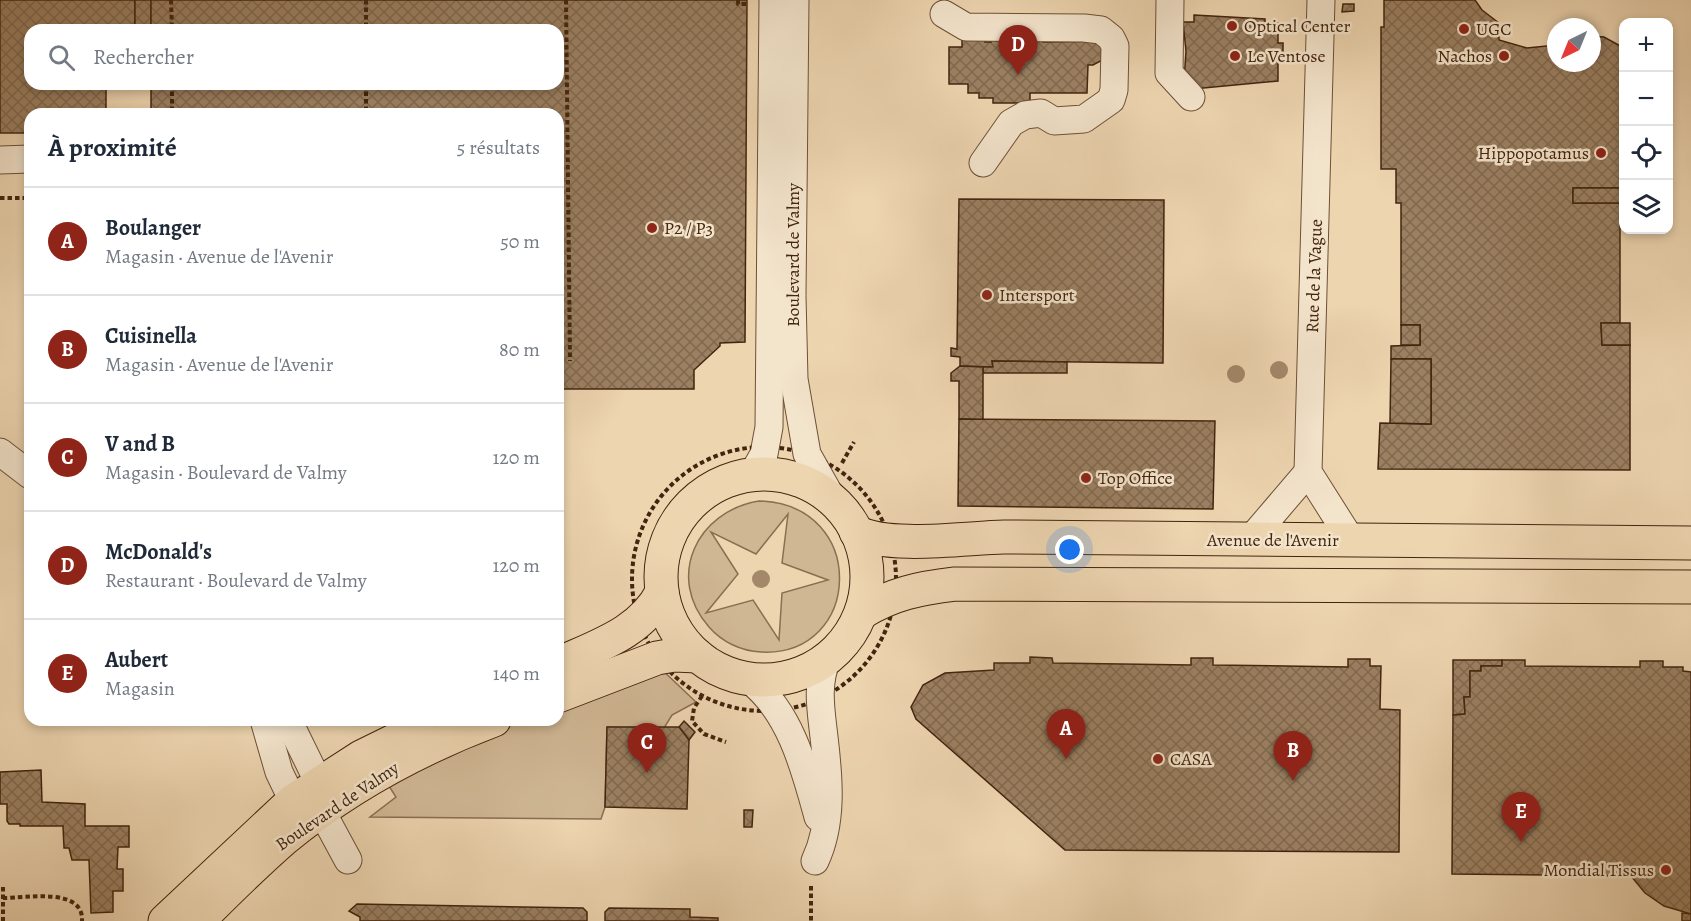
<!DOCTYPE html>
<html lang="fr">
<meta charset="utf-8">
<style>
:root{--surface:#fff;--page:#f6f6f7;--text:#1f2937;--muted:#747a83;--line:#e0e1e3;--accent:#8f2418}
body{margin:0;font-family:Alegreya,serif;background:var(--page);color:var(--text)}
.controls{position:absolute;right:18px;top:18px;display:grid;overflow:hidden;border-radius:12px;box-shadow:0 3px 9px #0003}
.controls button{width:54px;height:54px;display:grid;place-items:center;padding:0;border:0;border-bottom:2px solid var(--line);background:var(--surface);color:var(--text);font:30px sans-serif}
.compass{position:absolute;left:1547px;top:18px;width:54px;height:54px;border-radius:50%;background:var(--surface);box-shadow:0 3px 9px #0003;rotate:223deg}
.you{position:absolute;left:1070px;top:550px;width:21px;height:21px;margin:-15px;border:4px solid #fff;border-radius:50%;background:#1a73e8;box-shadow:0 0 0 9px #1a73e833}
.badge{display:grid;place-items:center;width:39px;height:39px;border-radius:50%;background:var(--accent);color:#fff;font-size:20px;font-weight:700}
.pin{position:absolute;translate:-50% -50px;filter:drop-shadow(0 2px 3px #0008)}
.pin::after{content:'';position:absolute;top:32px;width:21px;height:18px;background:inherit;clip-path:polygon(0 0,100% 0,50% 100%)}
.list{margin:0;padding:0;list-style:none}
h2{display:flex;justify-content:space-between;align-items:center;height:78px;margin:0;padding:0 24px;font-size:26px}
h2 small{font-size:20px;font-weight:400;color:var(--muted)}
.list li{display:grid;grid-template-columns:39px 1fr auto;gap:18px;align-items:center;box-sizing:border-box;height:108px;padding:0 24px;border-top:2px solid var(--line)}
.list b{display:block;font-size:22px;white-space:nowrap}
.list p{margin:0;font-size:20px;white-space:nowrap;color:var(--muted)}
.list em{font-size:20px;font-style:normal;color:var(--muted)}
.icon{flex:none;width:33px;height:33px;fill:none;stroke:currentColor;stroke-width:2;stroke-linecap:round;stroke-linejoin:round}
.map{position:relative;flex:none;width:1691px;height:921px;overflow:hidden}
.search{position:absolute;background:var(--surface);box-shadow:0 3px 9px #0003;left:24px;top:24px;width:540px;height:66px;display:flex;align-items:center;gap:15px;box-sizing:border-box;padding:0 21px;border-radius:18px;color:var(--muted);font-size:22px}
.panel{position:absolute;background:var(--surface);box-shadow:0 3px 9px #0003;left:24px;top:108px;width:540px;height:618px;border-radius:18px}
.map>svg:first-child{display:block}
</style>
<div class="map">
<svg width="1691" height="921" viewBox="0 0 1691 921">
<defs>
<pattern id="building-cross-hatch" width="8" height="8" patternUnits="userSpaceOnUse" patternTransform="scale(1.5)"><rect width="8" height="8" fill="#9b8062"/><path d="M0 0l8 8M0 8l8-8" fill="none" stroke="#80694f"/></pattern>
</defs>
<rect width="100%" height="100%" fill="#edd5b0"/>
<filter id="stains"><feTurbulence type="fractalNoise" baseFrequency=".00333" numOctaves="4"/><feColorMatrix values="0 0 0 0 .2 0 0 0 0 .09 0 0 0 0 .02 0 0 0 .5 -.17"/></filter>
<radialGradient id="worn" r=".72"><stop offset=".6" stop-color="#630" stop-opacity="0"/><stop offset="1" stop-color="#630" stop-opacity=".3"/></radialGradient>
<g fill="#d0b794" stroke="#8a6e51" stroke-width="1.5" fill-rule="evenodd">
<path d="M759,501C869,504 863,657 761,652C741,651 722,642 709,627C665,577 697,511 759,501ZM788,514L782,563L828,580L782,593L779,640L753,600L706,613L738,574L711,532L756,554Z"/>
<polygon points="658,666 696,702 672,715 664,728 607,727 605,807 601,819 370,817 396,797 387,783 451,748 522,720 558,720 558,706"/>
</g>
<g fill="url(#building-cross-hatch)" stroke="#43240e" stroke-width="1.5">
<polygon points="0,0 135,0 135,30 30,30 30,84 106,84 106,114 30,114 30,133 0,133"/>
<rect x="135" y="0" width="16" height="30"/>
<polygon points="151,0 747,0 745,342 720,343 720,346 694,370 694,389 558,389 558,114 151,114 151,84 558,84 558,30 151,30"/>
<polygon points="1384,0 1475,0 1482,10 1499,23 1499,40 1527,48 1556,45 1556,63 1592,63 1592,36 1604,37 1624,48 1620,188 1573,188 1573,203 1620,203 1620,323 1601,323 1602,345 1630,345 1630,470 1378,469 1380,423 1431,424 1431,359 1391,359 1391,346 1420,345 1420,325 1401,325 1401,203 1396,203 1396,169 1381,169 1381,27 1384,27"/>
<polygon points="1343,4 1354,4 1354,11 1342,12"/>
<polygon points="1194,15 1265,19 1265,23 1278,23 1278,43 1283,43 1283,62 1278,62 1278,81 1193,89 1184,81 1186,51 1183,22 1194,22"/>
<polygon points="991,35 1043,35 1043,42 1106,41 1106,58 1093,65 1088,65 1087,93 1030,93 1030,103 993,103 993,98 979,98 979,93 968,93 968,84 949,84 949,47 962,47 962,39 985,39 985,42 991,42"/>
<rect x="1573" y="188" width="47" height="15"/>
<polygon points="959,199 1164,200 1163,363 992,361 993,367 960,366 960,357 951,356 951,348 957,349"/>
<polygon points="1601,323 1630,323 1630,345 1602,345"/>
<rect x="1401" y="325" width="19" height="20"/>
<polygon points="1391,359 1431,359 1431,424 1390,423"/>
<polygon points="992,361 1067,362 1067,373 983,373 983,367 993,367"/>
<polygon points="960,366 983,367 983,420 959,419 959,381 951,381 951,373"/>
<polygon points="959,419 1215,421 1213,509 958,506"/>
<polygon points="1030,657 1052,658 1053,663 1191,665 1191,658 1213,658 1213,665 1348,667 1348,659 1370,659 1370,666 1381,666 1380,709 1400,710 1399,852 1065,850 916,719 911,707 923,685 945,673 994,670 994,663 1030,663"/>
<polygon points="1453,660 1502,660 1502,666 1481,666 1481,671 1470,671 1470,697 1464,697 1465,714 1453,715"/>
<polygon points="1502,660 1525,660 1525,666 1640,667 1640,661 1663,661 1663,667 1683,667 1683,671 1691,672 1691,914 1664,906 1645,893 1631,876 1452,874 1453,715 1465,714 1464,697 1470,697 1470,671 1481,671 1481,666 1502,666"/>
<polygon points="684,721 695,732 689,740 679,727"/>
<polygon points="607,727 679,727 689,740 687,809 605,807"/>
<polygon points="41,770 42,802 85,804 85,826 129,826 129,847 118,847 117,869 123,869 123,891 113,891 113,912 91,913 89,860 72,860 69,848 64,848 63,826 20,826 20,824 9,824 7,821 7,804 0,804 0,772"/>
<polygon points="744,810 753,810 752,827 744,827"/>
<polygon points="357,904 583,908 587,912 587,921 360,921 360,917 349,911"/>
<polygon points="609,908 690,909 690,917 718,918 718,921 605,921 605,912"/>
<polygon points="1682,913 1691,914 1691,921 1682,921"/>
</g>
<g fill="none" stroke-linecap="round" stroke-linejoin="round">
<g stroke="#6e5036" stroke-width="29">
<g id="minor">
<polyline points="795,0 792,296 794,379 807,454 834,502"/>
<polyline points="1170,0 1169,73 1191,97"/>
<polyline points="1321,0 1308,472 1351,540"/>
<polyline points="944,14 966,27 1084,28 1101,30 1111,38 1115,46 1114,90 1111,100 1084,119 1054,121 1041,113 1025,115 1011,123 983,163"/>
<polyline points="0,160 30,159"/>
<polyline points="0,452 30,475"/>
<polyline points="752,475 764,454 769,427 773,0"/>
<polyline points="1250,540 1308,472"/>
<path d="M748,679C790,710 805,769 818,817"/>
<polyline points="264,720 279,772 293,801"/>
<polyline points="288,720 315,775 322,812 348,860"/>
<path d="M815,861C833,823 829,778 824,737C821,710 816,685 827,659"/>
</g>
</g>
<g stroke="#43240e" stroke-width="35">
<g id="major">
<circle cx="764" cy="577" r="103"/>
<path d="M856,532C890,549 964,538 1004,537L1691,543"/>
<path d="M861,613C891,594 920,588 955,584L1691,587"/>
<path d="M558,664C597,646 641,633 662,592"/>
<polyline points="558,696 657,658 674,655 698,656"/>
<polyline points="165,921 293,801 361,757 420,728"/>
<path d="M198,921C226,893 254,865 284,839C346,788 420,748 494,720"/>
</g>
</g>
<g stroke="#43240e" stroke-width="4" stroke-dasharray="4.5 3" stroke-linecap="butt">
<polyline points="171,0 172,30"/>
<polyline points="366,0 366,30"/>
<polyline points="566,0 570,361"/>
<polyline points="738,0 738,4 746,4"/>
<polyline points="172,84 172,114"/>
<polyline points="366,84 366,114"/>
<polyline points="0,198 30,198"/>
<circle cx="764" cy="579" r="132"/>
<polyline points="842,463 854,442"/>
<polyline points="702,696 694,708 692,721 704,734 726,742"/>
<polyline points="811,886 811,921"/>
<polyline points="3,887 3,921"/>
<path d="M3,898C27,898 84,887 82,921"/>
</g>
<use href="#minor" stroke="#f3e4cc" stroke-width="27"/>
<use href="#major" stroke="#edd5b0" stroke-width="33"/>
</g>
<g fill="#a3886a">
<circle cx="1279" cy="370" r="9"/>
<circle cx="1236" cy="374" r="9"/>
<circle cx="761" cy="579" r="9"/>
</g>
<g fill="#8f2418" stroke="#f3e4cc" stroke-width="2">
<circle cx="1232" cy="26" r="6"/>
<circle cx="1464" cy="29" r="6"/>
<circle cx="1235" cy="56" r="6"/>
<circle cx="1504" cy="56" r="6"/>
<circle cx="1601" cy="153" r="6"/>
<circle cx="652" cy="228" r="6"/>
<circle cx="987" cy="295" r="6"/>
<circle cx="1086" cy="478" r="6"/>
<circle cx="1158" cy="759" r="6"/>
<circle cx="1666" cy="870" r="6"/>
</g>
<g text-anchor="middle" stroke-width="5" stroke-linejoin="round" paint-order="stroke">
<g font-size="18" fill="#43240e" stroke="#f3e4cc" text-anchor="start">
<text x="1244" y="32">Optical Center</text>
<text x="1476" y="35">UGC</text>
<text x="1247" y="62">Le Ventose</text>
<text x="1492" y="62" text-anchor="end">Nachos</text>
<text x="1589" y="159" text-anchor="end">Hippopotamus</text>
<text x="664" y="234">P2 / P3</text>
<text x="999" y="301">Intersport</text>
<text x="1098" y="484">Top Office</text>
<text x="1170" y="765">CASA</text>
<text x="1654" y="876" text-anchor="end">Mondial Tissus</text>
</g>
<g font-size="18" fill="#43240e" stroke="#f3e4cc">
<text transform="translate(793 255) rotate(-90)" y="6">Boulevard de Valmy</text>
<text transform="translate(1314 276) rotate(-88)" y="6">Rue de la Vague</text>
<text x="1273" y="546">Avenue de l'Avenir</text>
<text transform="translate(337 806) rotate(-34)" y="6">Boulevard de Valmy</text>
</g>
</g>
<rect width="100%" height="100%" filter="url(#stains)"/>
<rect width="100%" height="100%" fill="url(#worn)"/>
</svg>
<div class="controls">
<button>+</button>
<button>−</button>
<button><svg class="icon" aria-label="locate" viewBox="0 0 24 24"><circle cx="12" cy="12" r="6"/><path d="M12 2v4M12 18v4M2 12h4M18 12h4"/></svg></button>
<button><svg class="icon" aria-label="layers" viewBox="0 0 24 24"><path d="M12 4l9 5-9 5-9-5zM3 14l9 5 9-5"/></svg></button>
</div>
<svg class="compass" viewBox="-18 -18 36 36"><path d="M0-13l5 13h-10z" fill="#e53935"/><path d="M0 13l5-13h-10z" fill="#747a83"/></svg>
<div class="you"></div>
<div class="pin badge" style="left:1066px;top:759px">A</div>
<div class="pin badge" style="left:1293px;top:781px">B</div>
<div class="pin badge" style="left:647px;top:773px">C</div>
<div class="pin badge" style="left:1018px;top:75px">D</div>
<div class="pin badge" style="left:1521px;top:842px">E</div>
<div class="search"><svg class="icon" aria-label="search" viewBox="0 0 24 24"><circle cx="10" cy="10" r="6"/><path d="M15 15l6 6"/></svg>Rechercher</div>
<section class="panel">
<h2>À proximité<small>5 résultats</small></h2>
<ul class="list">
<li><span class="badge">A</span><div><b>Boulanger</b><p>Magasin · Avenue de l'Avenir</p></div><em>50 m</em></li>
<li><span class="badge">B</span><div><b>Cuisinella</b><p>Magasin · Avenue de l'Avenir</p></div><em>80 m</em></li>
<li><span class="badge">C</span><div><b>V and B</b><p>Magasin · Boulevard de Valmy</p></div><em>120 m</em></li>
<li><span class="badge">D</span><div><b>McDonald's</b><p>Restaurant · Boulevard de Valmy</p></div><em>120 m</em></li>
<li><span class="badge">E</span><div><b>Aubert</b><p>Magasin</p></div><em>140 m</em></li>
</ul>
</section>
</div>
